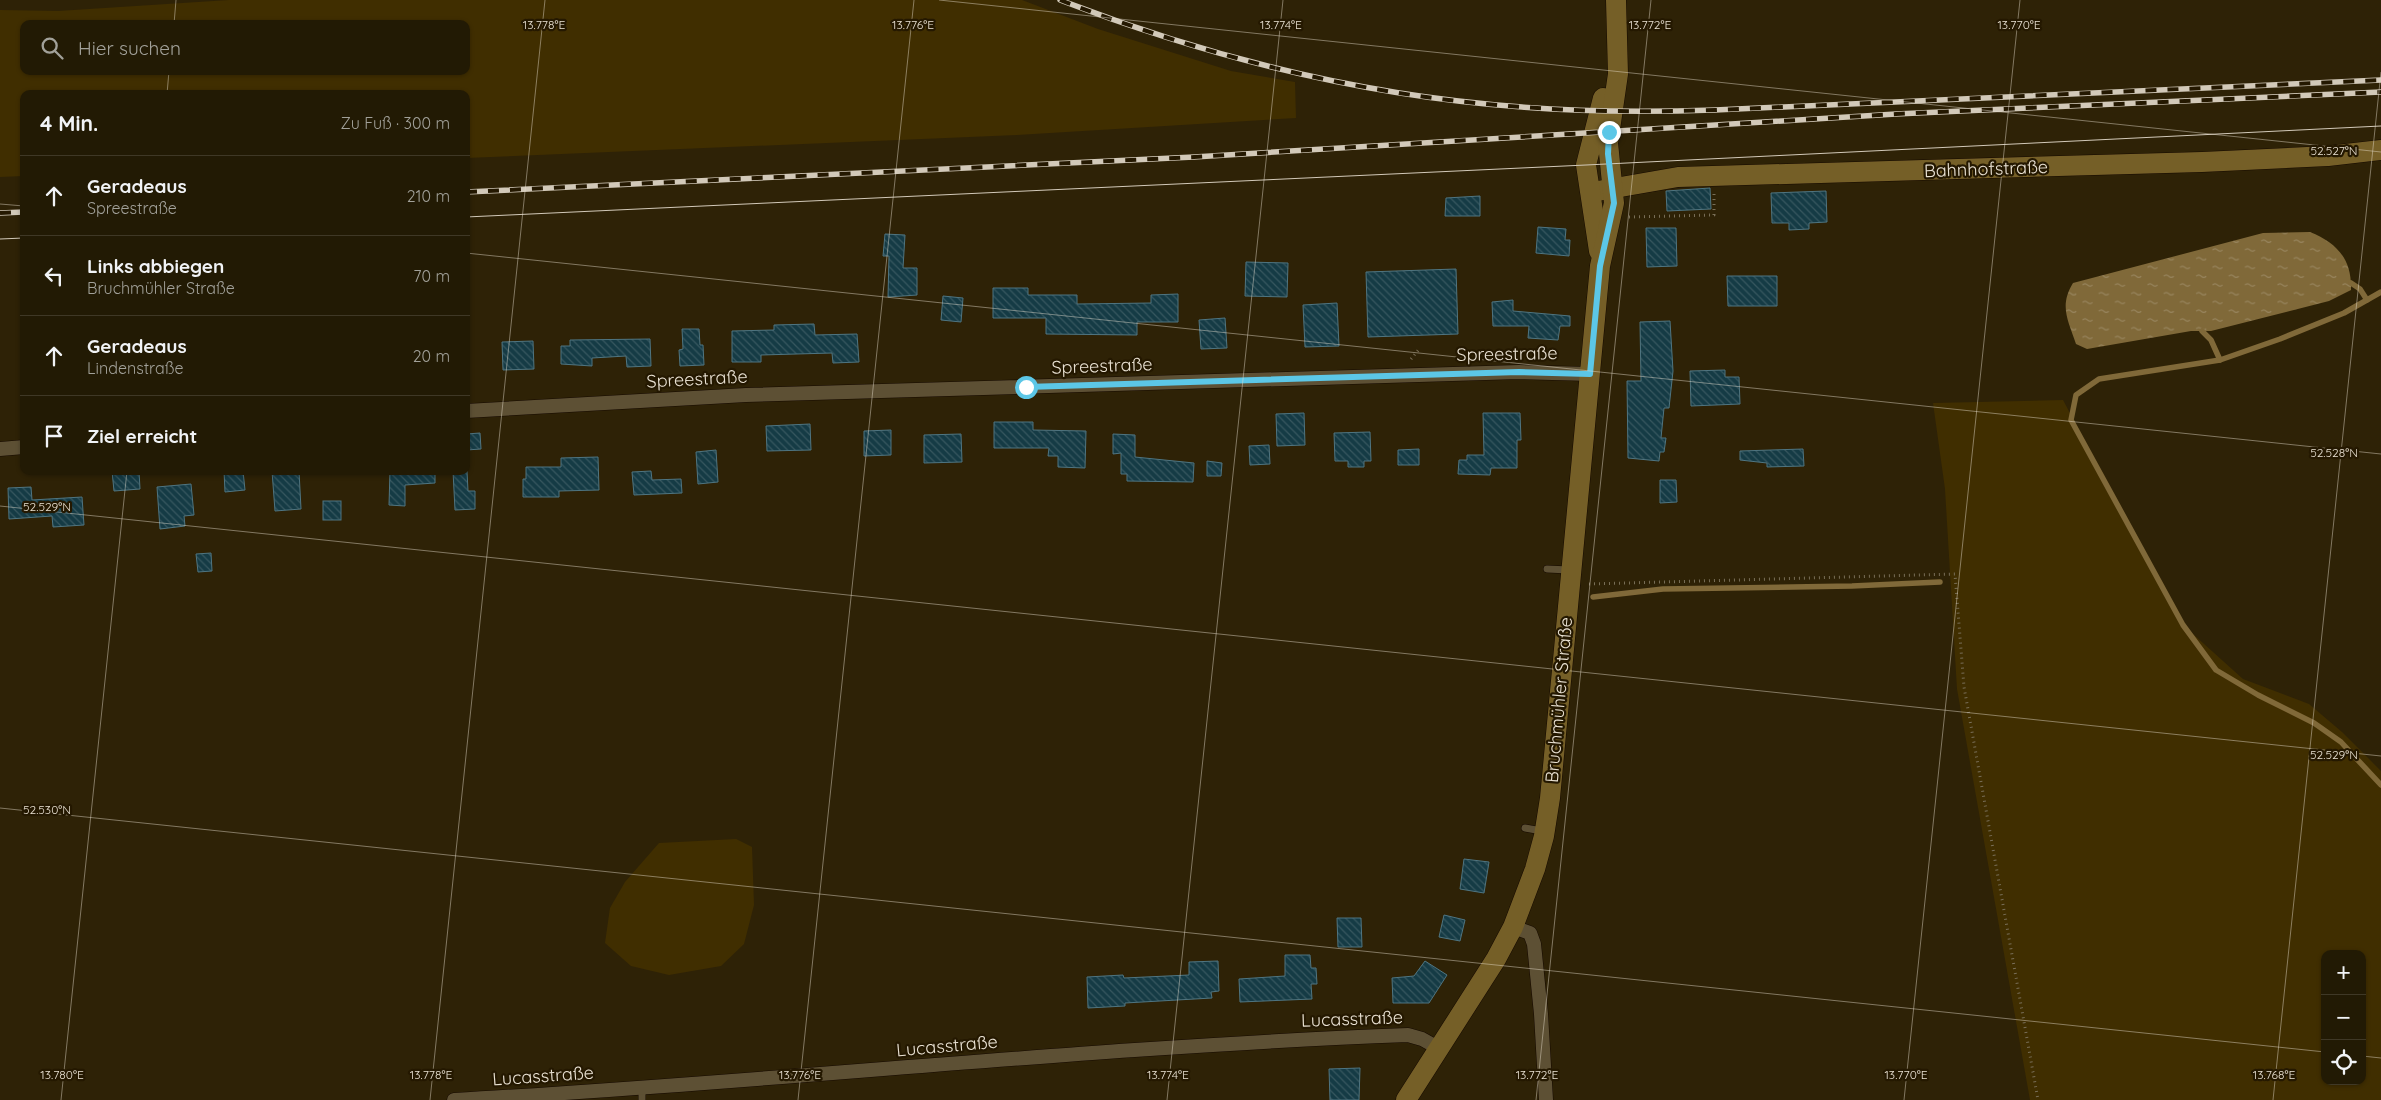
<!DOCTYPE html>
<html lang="de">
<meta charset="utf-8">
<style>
:root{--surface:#221a04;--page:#2a230e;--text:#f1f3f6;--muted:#a2a19a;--line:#3f3826}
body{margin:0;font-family:Quicksand,sans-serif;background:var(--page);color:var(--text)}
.controls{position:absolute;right:15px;bottom:15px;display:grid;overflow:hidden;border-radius:10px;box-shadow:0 1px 4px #0004}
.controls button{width:45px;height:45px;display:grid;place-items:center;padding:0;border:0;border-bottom:1px solid var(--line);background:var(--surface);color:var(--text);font:25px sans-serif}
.stop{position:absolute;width:15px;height:15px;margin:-11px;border:4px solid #5cc7e7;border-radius:50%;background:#fff}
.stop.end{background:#5cc7e7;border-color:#fff;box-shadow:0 1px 5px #0008}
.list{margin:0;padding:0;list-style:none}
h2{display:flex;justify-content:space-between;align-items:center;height:65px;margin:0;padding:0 20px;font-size:21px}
h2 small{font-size:16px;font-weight:400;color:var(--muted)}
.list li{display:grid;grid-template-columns:32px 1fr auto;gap:15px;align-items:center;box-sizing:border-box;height:80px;padding:0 20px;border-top:1px solid var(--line)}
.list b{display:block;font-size:19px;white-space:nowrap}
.list p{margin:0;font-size:16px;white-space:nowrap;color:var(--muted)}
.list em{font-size:16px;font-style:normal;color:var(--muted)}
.icon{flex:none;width:28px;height:28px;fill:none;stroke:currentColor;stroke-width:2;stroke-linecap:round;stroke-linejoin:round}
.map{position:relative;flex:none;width:2381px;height:1100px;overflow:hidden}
.search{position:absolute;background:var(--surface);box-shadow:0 1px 4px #0004;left:20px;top:20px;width:450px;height:55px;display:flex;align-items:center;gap:12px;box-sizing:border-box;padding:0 18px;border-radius:10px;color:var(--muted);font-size:19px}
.panel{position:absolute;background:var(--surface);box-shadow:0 1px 4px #0004;left:20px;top:90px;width:450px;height:385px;border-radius:10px}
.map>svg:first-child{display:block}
</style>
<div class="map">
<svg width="2381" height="1100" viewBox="0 0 2381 1100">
<defs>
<pattern id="water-ripples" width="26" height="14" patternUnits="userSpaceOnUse" patternTransform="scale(1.25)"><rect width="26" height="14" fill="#806939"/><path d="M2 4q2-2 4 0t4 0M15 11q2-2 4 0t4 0" fill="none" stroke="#98855e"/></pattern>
<pattern id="building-back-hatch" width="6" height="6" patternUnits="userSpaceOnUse" patternTransform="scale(1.25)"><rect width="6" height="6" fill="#153b45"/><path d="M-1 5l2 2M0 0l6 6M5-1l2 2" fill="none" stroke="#37575f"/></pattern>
</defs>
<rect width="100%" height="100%" fill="#2e2206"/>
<g fill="#402e00" fill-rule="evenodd">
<path d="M229,0H1022L1098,29L1231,71L1295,82L1296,118L1017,135L466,158V94H24V176L0,177V10L58,11ZM24,24H466V71H24Z"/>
<path d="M2063,400L2183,625L2243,679L2309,704L2342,732L2381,771V1100H2030L1957,689L1945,489L1933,403ZM2325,954H2362V1081H2325Z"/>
<polygon points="736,839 752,847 754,905 744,944 721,966 669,975 631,966 605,943 610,908 625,882 659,843"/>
</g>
<path fill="url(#water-ripples)" d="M2310,232C2337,243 2352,259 2351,290L2329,301L2211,331H2191L2087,349L2076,344C2068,320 2059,306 2073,283L2263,233Z"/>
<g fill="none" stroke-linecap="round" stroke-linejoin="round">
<g stroke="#806939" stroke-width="5.5">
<polyline points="2351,283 2360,289 2367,300"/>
<polyline points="2381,292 2344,313 2280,339 2220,360 2099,379 2076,395 2071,420 2183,625 2216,670 2258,695 2314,723 2341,742 2381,785"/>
<polyline points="2202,331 2211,340 2220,360"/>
<polyline points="1593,597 1663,589 1852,586 1940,582"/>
</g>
</g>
<g fill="url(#building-back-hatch)" stroke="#4f7581">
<polygon points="1710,188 1711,209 1667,211 1666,191"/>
<polygon points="1826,191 1827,222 1809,223 1809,229 1789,230 1789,223 1772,223 1771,193"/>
<polygon points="1480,196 1480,216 1445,216 1446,198"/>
<polygon points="1538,227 1566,229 1565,240 1570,240 1569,256 1536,253"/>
<polygon points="1646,228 1676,228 1677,266 1647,267"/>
<polygon points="885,234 905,235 903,268 917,268 917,295 888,297 889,256 883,256"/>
<polygon points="1246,262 1288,263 1287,297 1245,296"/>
<polygon points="1456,269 1458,334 1368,337 1366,272"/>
<polygon points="1727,276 1777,276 1777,306 1728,306"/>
<polygon points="993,288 1028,288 1028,295 1077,295 1077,304 1151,303 1151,295 1178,294 1178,322 1137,322 1137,335 1046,334 1046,318 993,318"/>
<polygon points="943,296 963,298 961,322 941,320"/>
<polygon points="1513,300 1513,311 1570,316 1570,326 1560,326 1558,340 1528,338 1529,326 1493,326 1492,302"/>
<polygon points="1337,303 1339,346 1305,347 1303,305"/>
<polygon points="1225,318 1227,348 1201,349 1199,320"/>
<polygon points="1670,321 1673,371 1669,408 1664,408 1661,438 1666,438 1664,452 1660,452 1659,461 1628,458 1627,381 1641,381 1640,322"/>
<polygon points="814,324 815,335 857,334 859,362 833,363 832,353 761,355 761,362 732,362 732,331 774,330 774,325"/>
<polygon points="682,329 699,329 700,345 703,345 704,365 680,366 679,350 683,349"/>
<polygon points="650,339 651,366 627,367 626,356 592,358 592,366 561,364 561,346 570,346 570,340"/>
<polygon points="533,341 534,369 503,370 502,342"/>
<polygon points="1725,370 1725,377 1739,377 1740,404 1691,406 1690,371"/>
<polygon points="1304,413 1305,445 1277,446 1276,414"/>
<polygon points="1483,413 1520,413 1521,440 1517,440 1517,468 1491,468 1490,475 1458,474 1459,460 1467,460 1467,455 1484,455"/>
<polygon points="994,422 1033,422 1033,430 1086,431 1085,468 1058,467 1058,456 1048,456 1049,448 994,448"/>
<polygon points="810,424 811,450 767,451 766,426"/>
<polygon points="891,430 891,455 864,456 864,431"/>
<polygon points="1370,432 1371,461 1364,461 1364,467 1348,467 1348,461 1335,461 1334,433"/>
<polygon points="480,433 481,449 466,450 466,434"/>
<polygon points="961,434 962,462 924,463 924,435"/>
<polygon points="1113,434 1135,435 1135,457 1194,463 1193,482 1127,481 1127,474 1121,474 1121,453 1113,454"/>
<polygon points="1269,445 1270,464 1250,465 1249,446"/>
<polygon points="1419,449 1419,465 1398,465 1398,450"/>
<polygon points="1803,449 1804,466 1767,467 1767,463 1740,460 1740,451"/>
<polygon points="716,450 718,482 698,484 696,452"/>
<polygon points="598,457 599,490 559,491 559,497 523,497 523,479 526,479 526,467 561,467 561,458"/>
<polygon points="1207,461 1222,463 1221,476 1207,476"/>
<polygon points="112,471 139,471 140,489 114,491"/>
<polygon points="224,471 243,471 245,490 225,492"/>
<polygon points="272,471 299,471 301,509 275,511"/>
<polygon points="390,471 435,471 435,483 405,485 405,506 389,505"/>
<polygon points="453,471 467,471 468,491 475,491 475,509 455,510"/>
<polygon points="651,471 652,480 681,479 682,493 634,495 632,472"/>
<polygon points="1660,480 1676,480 1677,502 1660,503"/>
<polygon points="191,484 194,515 184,516 185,526 160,529 157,487"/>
<polygon points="31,487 32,500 82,497 84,525 53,527 52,516 9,519 8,488"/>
<rect x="323" y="501" width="18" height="19"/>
<polygon points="211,553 212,571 198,572 196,554"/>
<polygon points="1464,859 1489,862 1484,893 1460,889"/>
<polygon points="1444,915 1465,920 1460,941 1439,937"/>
<polygon points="1337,918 1361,918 1362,947 1338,947"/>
<polygon points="1285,955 1310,955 1311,968 1316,968 1317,984 1311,984 1312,999 1240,1002 1239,979 1285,976"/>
<polygon points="1218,961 1219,991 1211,992 1212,998 1125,1003 1125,1006 1088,1008 1087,977 1123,975 1124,978 1189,975 1189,962"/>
<polygon points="1425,961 1447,975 1429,1003 1393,1003 1392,978 1414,976"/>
<polygon points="1360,1068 1359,1100 1330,1100 1329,1069"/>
</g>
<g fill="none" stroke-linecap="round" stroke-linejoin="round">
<g stroke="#160a00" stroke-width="8">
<g id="lane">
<polyline points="1547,569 1569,570"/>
<polyline points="1525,828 1542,831"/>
<polyline points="642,1100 642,1088"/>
</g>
</g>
<g stroke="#160a00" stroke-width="15">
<g id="street">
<polyline points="466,411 746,395 1519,372 1590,374"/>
<polyline points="0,449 24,447"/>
<polyline points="1513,927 1530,933 1534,944 1541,1014 1546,1100"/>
<path d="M454,1100C773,1082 1090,1047 1408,1035L1422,1039L1440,1049"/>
</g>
</g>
<g stroke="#160a00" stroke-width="21">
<g id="secondary">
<polyline points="1592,192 1678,177 2202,162 2328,156 2381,150"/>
<polyline points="1599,251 1586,165 1603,98"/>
<polyline points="1406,1100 1496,959 1513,927 1535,869 1544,836 1550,798 1600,266 1614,203 1608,143 1618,74 1616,0"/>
</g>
</g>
<g stroke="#786e57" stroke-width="3" stroke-dasharray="1 4" stroke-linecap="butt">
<polyline points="1629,217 1714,215 1714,194"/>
<polyline points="1411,359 1420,348"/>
<polyline points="1589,584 1955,574 1964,687 2038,1100"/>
</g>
<use href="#lane" stroke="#5d5034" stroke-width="7"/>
<use href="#street" stroke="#5d5034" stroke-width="14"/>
<use href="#secondary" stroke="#755f27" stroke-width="20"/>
<g stroke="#d2c9b9" stroke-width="1">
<polyline points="466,217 1586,165 2381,126"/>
<polyline points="0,239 24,238"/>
</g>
<g stroke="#d2c9b9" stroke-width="5.5">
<g id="rail">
<path d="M1060,0C1208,57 1363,96 1522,107C1586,112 1650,112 1715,110L2381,80"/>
<polyline points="466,192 1194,157 1896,114 2381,92"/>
<polyline points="0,213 24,212"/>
</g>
</g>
<use href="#rail" stroke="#241800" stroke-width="4" stroke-dasharray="11" stroke-linecap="butt"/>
</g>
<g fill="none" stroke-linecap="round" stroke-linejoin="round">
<polyline stroke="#5cc7e7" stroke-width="6" points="1026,387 1519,372 1590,374 1600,266 1614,203 1608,154 1609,132"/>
</g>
<path fill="none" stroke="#eae2d3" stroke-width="1" stroke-opacity="0.45" d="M939,0L2381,152M174,24L176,0M167,94L169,71M0,204L24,206M466,253L2381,454M0,506L2381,756M0,808L2325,1052M2362,1056L2381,1058M61,1100L127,471M430,1100L545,0M798,1100L914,0M1167,1100L1283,0M1536,1100L1651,0M1904,1100L2020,0M2273,1100L2381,72"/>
<g text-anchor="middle" stroke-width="4.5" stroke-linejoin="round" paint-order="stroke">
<g font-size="18" fill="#eae2d3" stroke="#241800">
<text transform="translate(1986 169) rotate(-2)" y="6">Bahnhofstraße</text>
<text transform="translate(1507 354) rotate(-1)" y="6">Spreestraße</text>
<text transform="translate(1102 366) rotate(-2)" y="6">Spreestraße</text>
<text transform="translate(697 379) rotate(-3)" y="6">Spreestraße</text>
<text transform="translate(1559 700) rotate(-85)" y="6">Bruchmühler Straße</text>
<text transform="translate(1352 1019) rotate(-2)" y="6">Lucasstraße</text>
<text transform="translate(947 1046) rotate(-5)" y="6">Lucasstraße</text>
<text transform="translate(543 1076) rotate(-4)" y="6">Lucasstraße</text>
</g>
</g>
<g font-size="12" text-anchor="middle" fill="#eae2d3" stroke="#241800" stroke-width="4.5" stroke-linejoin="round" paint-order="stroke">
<text x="544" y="29">13.778°E</text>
<text x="913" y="29">13.776°E</text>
<text x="1281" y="29">13.774°E</text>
<text x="1650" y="29">13.772°E</text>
<text x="2019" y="29">13.770°E</text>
<text x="2334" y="155">52.527°N</text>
<text x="2334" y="457">52.528°N</text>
<text x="47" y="511">52.529°N</text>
<text x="2334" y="759">52.529°N</text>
<text x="47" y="814">52.530°N</text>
<text x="62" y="1079">13.780°E</text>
<text x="431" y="1079">13.778°E</text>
<text x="800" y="1079">13.776°E</text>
<text x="1168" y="1079">13.774°E</text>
<text x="1537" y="1079">13.772°E</text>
<text x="1906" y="1079">13.770°E</text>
<text x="2274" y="1079">13.768°E</text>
</g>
</svg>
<div class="controls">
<button>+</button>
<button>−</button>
<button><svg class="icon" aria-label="locate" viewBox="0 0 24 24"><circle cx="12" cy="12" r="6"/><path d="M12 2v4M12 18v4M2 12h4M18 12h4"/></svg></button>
</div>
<div class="stop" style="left:1026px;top:387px"></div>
<div class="stop end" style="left:1609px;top:132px"></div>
<div class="search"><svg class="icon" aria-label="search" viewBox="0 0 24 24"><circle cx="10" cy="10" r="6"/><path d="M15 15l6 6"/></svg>Hier suchen</div>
<section class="panel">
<h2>4 Min.<small>Zu Fuß · 300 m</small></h2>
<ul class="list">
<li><svg class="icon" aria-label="ahead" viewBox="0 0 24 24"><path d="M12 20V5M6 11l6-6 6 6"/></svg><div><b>Geradeaus</b><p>Spreestraße</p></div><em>210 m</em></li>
<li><svg class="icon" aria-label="left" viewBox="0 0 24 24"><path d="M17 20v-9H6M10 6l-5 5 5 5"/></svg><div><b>Links abbiegen</b><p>Bruchmühler Straße</p></div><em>70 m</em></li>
<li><svg class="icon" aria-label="ahead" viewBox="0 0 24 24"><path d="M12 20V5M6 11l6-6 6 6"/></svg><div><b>Geradeaus</b><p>Lindenstraße</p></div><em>20 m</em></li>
<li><svg class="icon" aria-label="arrive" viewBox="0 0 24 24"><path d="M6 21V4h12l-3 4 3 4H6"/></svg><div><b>Ziel erreicht</b></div></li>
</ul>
</section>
</div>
